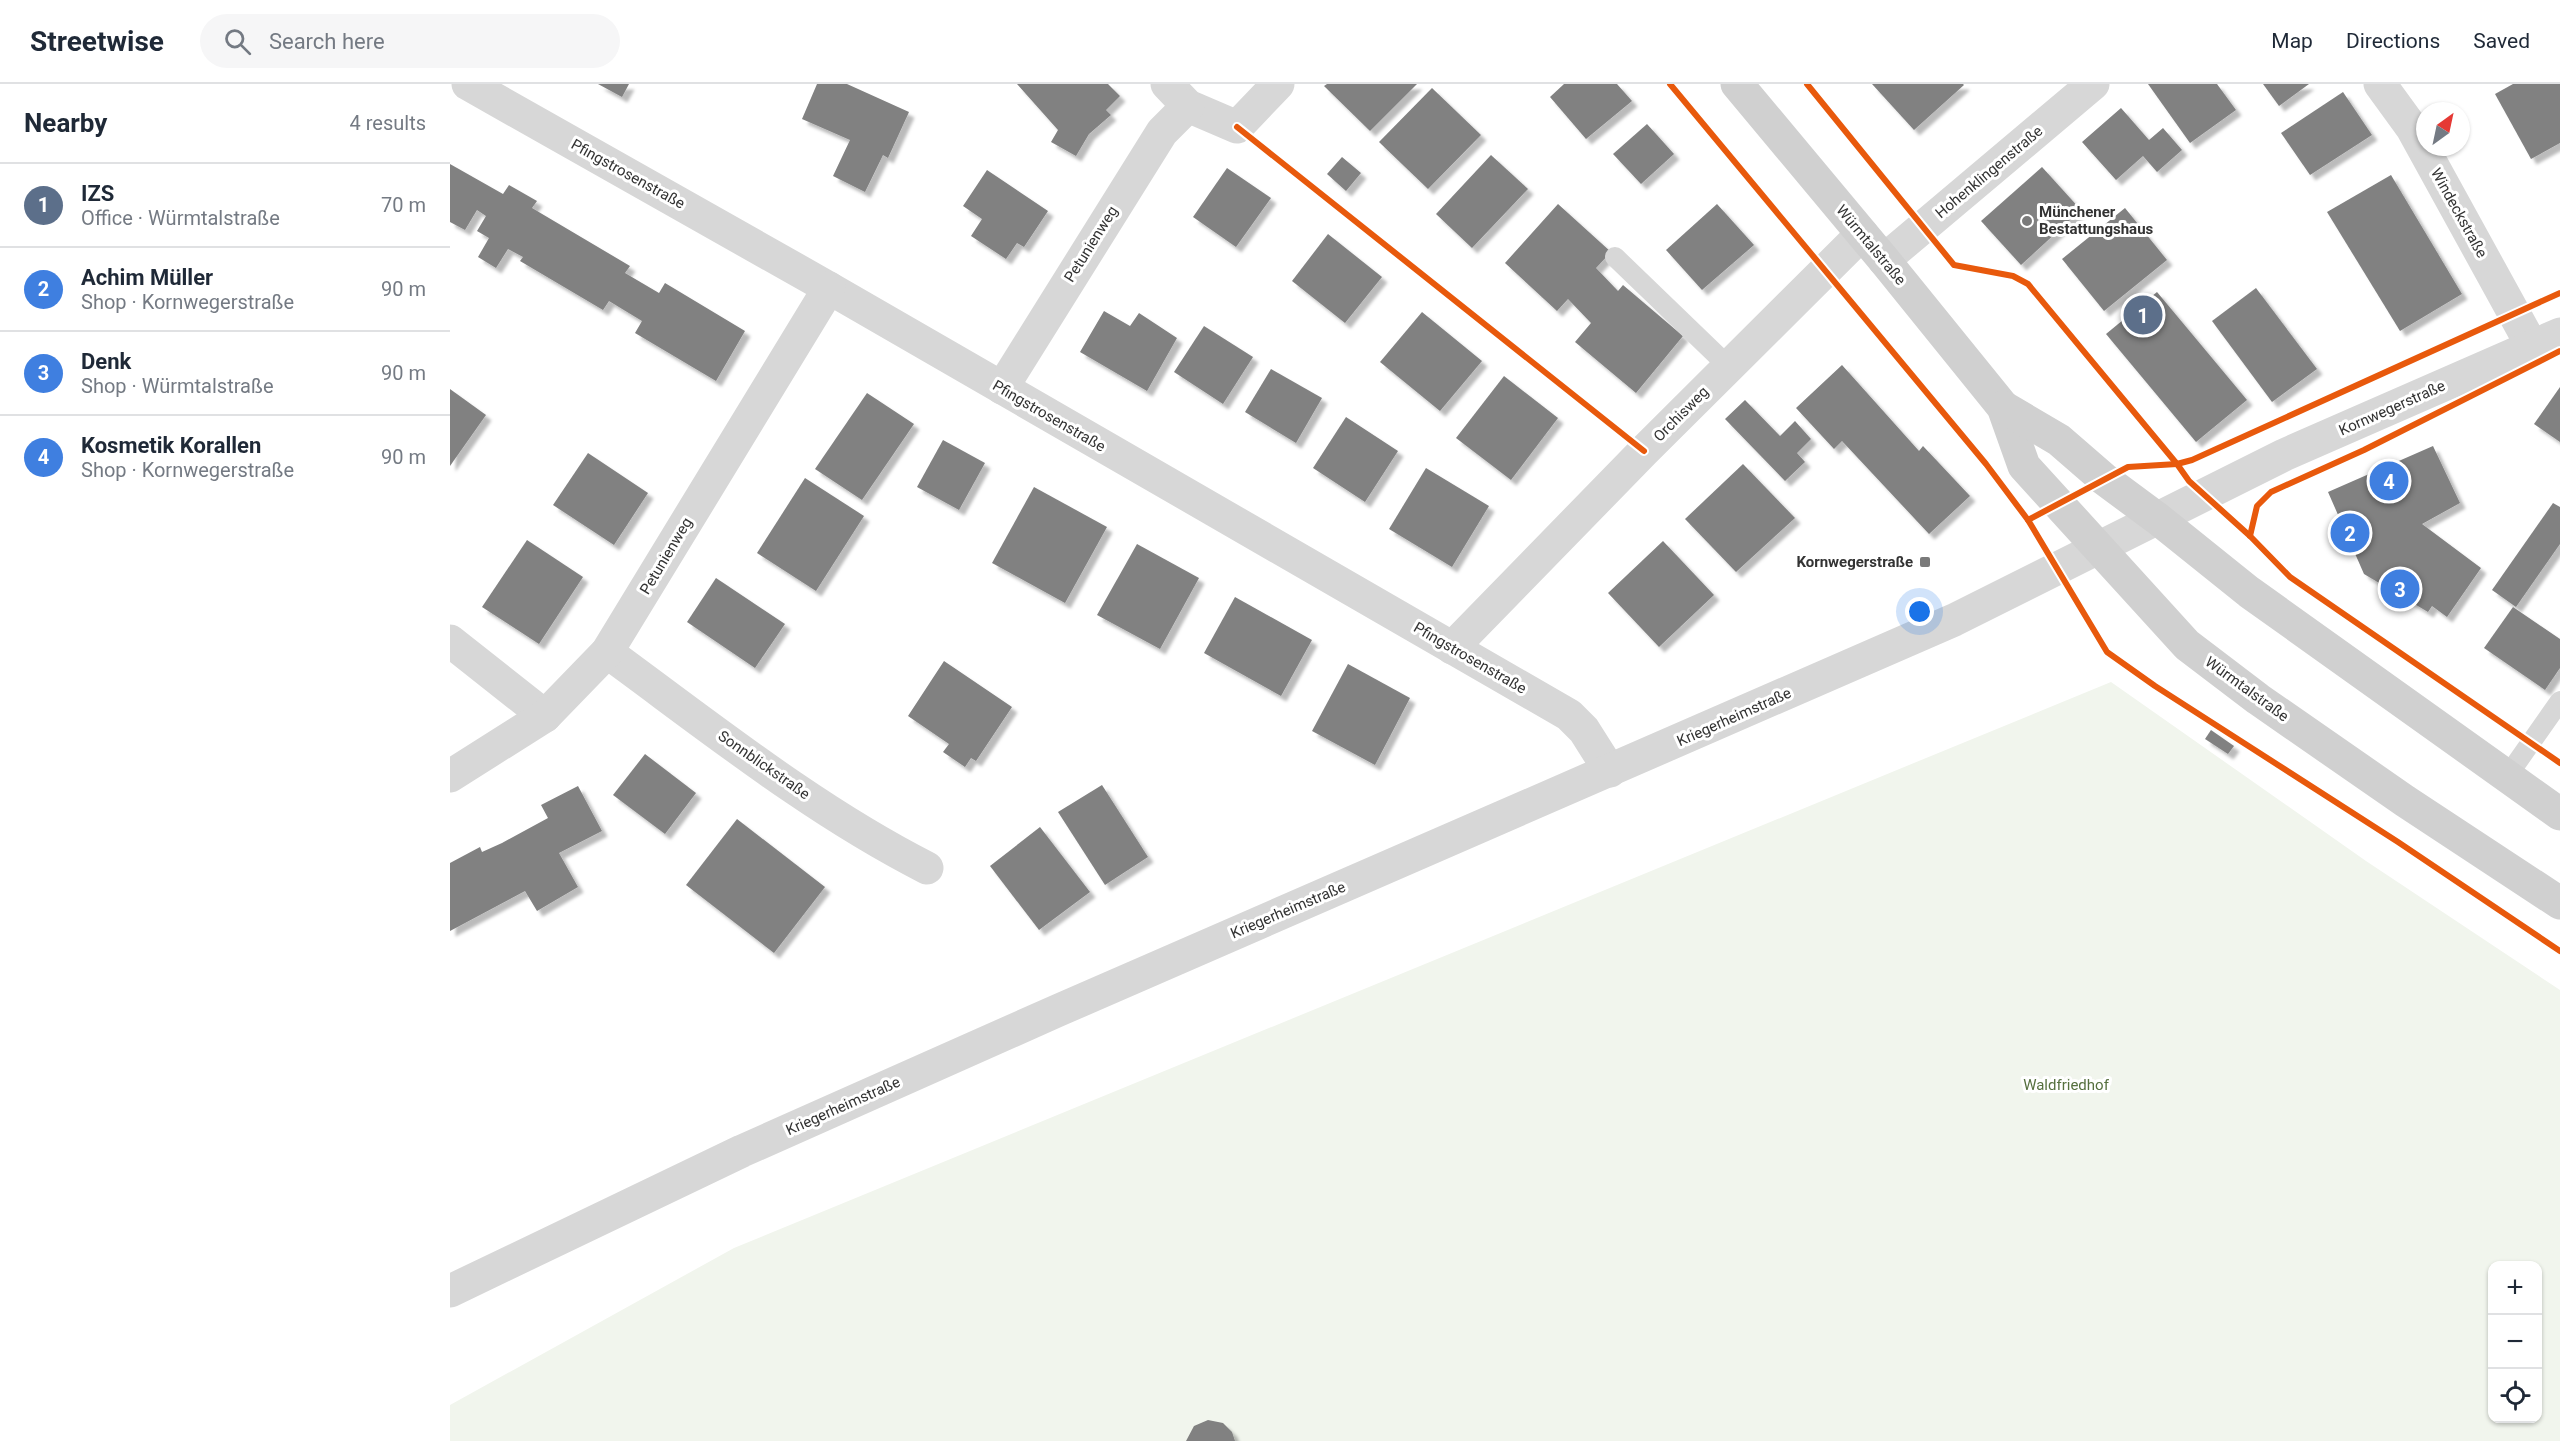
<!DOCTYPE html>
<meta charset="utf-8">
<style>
:root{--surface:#fff;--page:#f6f6f7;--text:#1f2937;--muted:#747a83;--line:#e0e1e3;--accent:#111827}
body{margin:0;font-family:Roboto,sans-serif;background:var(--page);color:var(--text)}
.controls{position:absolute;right:18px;bottom:18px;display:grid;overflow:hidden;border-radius:12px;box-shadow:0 2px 4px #0004}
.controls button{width:54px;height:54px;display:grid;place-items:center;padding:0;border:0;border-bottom:2px solid var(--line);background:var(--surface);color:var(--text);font:30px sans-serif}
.compass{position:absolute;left:1966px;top:18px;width:54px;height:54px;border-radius:50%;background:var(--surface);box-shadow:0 2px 4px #0004;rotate:33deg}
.you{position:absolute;left:1470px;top:528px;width:21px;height:21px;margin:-15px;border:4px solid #fff;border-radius:50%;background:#1a73e8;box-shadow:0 0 0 9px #1a73e833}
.badge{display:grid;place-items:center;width:39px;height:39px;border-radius:50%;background:var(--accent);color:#fff;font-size:20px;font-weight:700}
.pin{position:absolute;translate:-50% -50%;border:3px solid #fff;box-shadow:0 2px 6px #0006}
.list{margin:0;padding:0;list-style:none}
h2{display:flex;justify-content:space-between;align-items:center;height:78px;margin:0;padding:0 24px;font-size:26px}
h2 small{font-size:20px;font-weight:400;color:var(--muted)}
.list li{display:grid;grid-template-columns:39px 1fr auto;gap:18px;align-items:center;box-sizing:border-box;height:84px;padding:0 24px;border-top:2px solid var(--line)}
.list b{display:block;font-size:22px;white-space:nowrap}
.list p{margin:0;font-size:20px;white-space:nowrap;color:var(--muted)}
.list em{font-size:20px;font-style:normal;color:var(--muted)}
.icon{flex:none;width:33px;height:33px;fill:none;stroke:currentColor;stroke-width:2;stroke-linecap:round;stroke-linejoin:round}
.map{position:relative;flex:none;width:2110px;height:1357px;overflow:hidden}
header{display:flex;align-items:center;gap:36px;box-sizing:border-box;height:84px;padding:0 30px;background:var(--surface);border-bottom:2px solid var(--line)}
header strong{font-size:28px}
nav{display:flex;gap:33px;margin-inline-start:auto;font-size:21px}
.search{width:420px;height:54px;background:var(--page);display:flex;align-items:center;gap:15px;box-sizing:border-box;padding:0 21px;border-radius:33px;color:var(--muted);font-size:22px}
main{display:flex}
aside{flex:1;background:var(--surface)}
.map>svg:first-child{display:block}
</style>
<header>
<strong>Streetwise</strong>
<div class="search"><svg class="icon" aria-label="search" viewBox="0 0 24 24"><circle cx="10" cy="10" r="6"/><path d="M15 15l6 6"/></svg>Search here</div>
<nav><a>Map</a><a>Directions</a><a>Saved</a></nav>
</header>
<main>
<aside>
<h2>Nearby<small>4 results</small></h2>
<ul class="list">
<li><span class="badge" style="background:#5c6f8a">1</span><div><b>IZS</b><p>Office · Würmtalstraße</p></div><em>70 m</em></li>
<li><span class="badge" style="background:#3f7fe0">2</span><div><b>Achim Müller</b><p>Shop · Kornwegerstraße</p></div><em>90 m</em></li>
<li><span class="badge" style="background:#3f7fe0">3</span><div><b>Denk</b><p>Shop · Würmtalstraße</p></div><em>90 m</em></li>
<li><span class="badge" style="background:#3f7fe0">4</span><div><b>Kosmetik Korallen</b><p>Shop · Kornwegerstraße</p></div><em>90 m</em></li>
</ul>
</aside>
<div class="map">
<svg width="2110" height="1357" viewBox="0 0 2110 1357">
<defs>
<filter id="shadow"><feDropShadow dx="5.5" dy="5.5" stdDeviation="1.5" flood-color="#0004"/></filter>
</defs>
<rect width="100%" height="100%" fill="#fff"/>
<path fill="#f1f5ed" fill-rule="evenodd" d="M1661,598L1916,777L2110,906V1357H0V1321L284,1164ZM2042,1182H2088V1334H2042Z"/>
<g fill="#818181" filter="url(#shadow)">
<polygon points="148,0 179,0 172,13"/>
<polygon points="367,0 397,0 459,28 438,74 433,71 415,108 383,92 400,56 352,35"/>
<polygon points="567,0 658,0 670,12 656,26 661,31 639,50 626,72 601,58 608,46"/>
<polygon points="877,0 967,0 920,47 874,2"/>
<polygon points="1114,0 1167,0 1182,17 1136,55 1100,13"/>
<polygon points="1422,0 1513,0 1514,1 1464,46"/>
<polygon points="1698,0 1767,0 1786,26 1740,59"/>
<polygon points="1813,0 1859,0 1829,22"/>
<polygon points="2063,0 2110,0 2110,59 2081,75 2045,10"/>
<polygon points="982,4 1031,51 978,105 929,58"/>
<polygon points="1893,8 1922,51 1860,91 1831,49"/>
<polygon points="1671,24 1699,56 1713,44 1732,66 1707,88 1693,72 1666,96 1632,58"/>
<polygon points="1197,40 1224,70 1191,100 1163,70"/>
<polygon points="1041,71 1078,105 1022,164 986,130"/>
<polygon points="892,73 911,89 896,107 877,90"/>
<polygon points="0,80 53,110 59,101 87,117 82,124 180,182 175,189 209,209 215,199 295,247 266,297 185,249 192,237 159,217 153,226 70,177 73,173 58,165 46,184 28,173 39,154 27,147 36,132 27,126 15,146 0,138"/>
<polygon points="1592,83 1631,126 1571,181 1531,137"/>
<polygon points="777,84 821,114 786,163 743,133"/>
<polygon points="537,86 598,127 574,163 567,159 556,175 521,152 532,135 513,122"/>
<polygon points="1941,91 2012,210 1950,247 1877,128"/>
<polygon points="1108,120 1161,168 1146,184 1168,207 1173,201 1233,252 1186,309 1125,258 1141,239 1118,215 1107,227 1055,179"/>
<polygon points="1267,120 1304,161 1252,206 1216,166"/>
<polygon points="1675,124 1717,176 1654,227 1612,175"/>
<polygon points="878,150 932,193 895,239 842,197"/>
<polygon points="1806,204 1867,285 1822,318 1762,237"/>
<polygon points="1707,208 1797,316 1746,358 1656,250"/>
<polygon points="654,227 680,242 689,229 727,254 697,307 630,268"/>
<polygon points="972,228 1032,277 990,327 930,278"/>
<polygon points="754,242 803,273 773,320 724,288"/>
<polygon points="1392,281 1469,367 1473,362 1520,412 1479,450 1392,357 1384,365 1346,324"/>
<polygon points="821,285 872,314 846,359 795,328"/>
<polygon points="1054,292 1108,334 1061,396 1006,354"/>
<polygon points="2110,303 2110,358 2084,340"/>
<polygon points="0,305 36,331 0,382"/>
<polygon points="417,309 464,340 412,416 365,385"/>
<polygon points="1295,316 1330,352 1345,337 1361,355 1347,369 1355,378 1335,397 1275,335"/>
<polygon points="896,333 948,367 915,418 863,384"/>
<polygon points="493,356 535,379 509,426 467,403"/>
<polygon points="1983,362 2010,419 1972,440 2031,484 1997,533 1982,522 1978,528 1914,490 1878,408"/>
<polygon points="138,369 198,409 164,461 103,421"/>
<polygon points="1293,380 1345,434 1286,488 1235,435"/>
<polygon points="976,384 1039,422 1002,483 939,445"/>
<polygon points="355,394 414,432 366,507 307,469"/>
<polygon points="584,403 657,443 615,519 542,479"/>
<polygon points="2103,419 2110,423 2110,460 2066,523 2042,506"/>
<polygon points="77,456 133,493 89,560 32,523"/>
<polygon points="1213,457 1264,511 1209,563 1158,509"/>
<polygon points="687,460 749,494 710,565 647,531"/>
<polygon points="266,494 335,540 305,584 237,538"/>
<polygon points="785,513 862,556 831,612 754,569"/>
<polygon points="2063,523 2110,555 2110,584 2095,606 2034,564"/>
<polygon points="494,577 562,623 526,677 521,674 515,683 493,668 499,660 458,632"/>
<polygon points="898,580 960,614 925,681 862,647"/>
<polygon points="1761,646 1784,662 1778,670 1755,655"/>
<polygon points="195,670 246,709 215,750 163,711"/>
<polygon points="652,701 698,773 655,801 608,728"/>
<polygon points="128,702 152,747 109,769 128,803 87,827 75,807 0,847 0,779 30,763 32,768 52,759 98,734 91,721"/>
<polygon points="287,735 375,803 324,869 236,801"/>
<polygon points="590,743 640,808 589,846 540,782"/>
<polygon points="758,1336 773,1339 782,1348 785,1357 736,1357 744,1342"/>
</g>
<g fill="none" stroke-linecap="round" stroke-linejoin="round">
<g stroke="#d7d7d7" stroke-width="20">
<polyline points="1165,173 1278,282"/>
<polyline points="2056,694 2110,617"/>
</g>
<g stroke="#d7d7d7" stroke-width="33">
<polyline points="18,0 379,204 1119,631 1134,646 1160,687"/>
<polyline points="717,0 738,22 787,43 828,0"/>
<polyline points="1930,0 1962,44 2082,262"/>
<polyline points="1434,176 1643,0"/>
<polyline points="552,304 712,48 738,22"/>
<polyline points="0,557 95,632"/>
<polyline points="1002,564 1194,367 1412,150"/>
<path d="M157,568C261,644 363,726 477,784"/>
<polyline points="0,692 95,632 157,568 379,204"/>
<polyline points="0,1207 292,1067 609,926 1504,536 1834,371 2110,250"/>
</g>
<g stroke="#d0d0d0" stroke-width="33">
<polyline points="1287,0 1434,176 1553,323 1574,382 1737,561 1808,615 1955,717 2110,819"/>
<polyline points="1553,323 1609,356 1654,395 1708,435 1799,508 2110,730"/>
</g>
<g stroke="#fff" stroke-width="10">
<g id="cycleway">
<polyline points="1220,0 1536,380 1578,436 1657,568 1705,602 1948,758 2110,867"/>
<polyline points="1357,0 1504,181 1563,192 1578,200 1727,380 1739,397 1800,452 1840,493 2110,679"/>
<polyline points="787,43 1194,367"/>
<polyline points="1578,436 1678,383 1727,380 1742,376 2110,209"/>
<polyline points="1800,452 1807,422 1821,408 1914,366 2110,267"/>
</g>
</g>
<use href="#cycleway" stroke="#e8590c" stroke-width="6"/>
</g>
<g fill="#7a7a7a" stroke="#fff" stroke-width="2">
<circle cx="1577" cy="137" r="6"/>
<rect x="1469" y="472" width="12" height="12" rx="3"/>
</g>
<g text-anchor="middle" stroke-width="6" stroke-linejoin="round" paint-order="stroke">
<g font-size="15" fill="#333" stroke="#fff">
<text transform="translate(1539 88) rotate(-40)" y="5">Hohenklingenstraße</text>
<text transform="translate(178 90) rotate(29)" y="5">Pfingstrosenstraße</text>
<text transform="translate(2009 129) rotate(61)" y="5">Windeckstraße</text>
<text transform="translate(641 160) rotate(-58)" y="5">Petunienweg</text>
<text transform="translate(1421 161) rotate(50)" y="5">Würmtalstraße</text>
<text transform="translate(1942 324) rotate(-24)" y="5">Kornwegerstraße</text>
<text transform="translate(1231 330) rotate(-45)" y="5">Orchisweg</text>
<text transform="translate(599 332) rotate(30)" y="5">Pfingstrosenstraße</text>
<text transform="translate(216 472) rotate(-59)" y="5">Petunienweg</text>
<text transform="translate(1020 574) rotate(30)" y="5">Pfingstrosenstraße</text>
<text transform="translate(1797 605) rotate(36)" y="5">Würmtalstraße</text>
<text transform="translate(1284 633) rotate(-24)" y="5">Kriegerheimstraße</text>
<text transform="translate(314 681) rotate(35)" y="5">Sonnblickstraße</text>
<text transform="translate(838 826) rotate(-23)" y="5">Kriegerheimstraße</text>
<text transform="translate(393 1022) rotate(-24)" y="5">Kriegerheimstraße</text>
</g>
<g font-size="15" font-weight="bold" fill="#333" stroke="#fff" text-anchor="start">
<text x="1589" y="133">Münchener<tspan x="1589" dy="17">Bestattungshaus</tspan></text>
<text x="1463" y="483" text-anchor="end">Kornwegerstraße</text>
</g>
<g font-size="15" fill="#56703f" stroke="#fff">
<text x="1616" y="1006">Waldfriedhof</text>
</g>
</g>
</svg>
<div class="controls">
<button>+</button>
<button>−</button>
<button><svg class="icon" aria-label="locate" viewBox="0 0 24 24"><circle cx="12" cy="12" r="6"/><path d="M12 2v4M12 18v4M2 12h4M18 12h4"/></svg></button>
</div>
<svg class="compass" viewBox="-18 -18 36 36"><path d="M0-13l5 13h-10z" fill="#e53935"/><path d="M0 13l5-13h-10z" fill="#747a83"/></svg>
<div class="you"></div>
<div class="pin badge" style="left:1693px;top:231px;background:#5c6f8a">1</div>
<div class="pin badge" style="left:1900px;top:449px;background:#3f7fe0">2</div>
<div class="pin badge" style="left:1950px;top:505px;background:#3f7fe0">3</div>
<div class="pin badge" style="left:1939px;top:397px;background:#3f7fe0">4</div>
</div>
</main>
